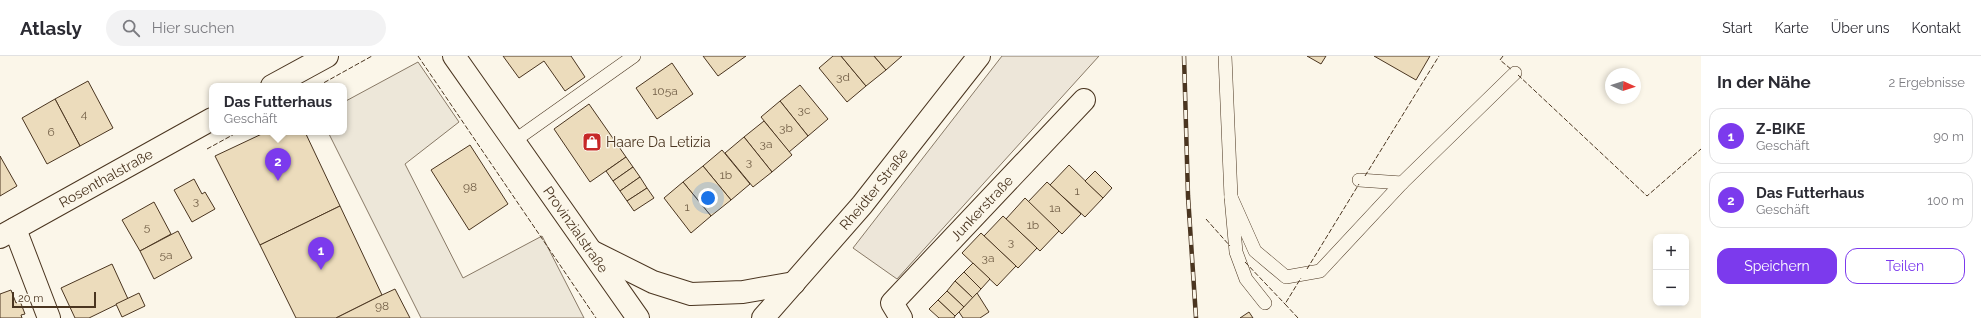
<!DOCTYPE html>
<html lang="de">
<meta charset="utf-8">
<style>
:root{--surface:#fff;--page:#f2f2f3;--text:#2b2b33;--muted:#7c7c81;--line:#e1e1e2;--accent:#7c3aed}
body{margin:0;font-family:Raleway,sans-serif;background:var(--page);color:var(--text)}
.controls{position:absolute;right:12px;bottom:12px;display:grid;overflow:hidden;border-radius:8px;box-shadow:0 2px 6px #0003}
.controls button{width:36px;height:36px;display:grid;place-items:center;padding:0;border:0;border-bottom:1px solid var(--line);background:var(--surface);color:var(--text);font:20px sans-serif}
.compass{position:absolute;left:1605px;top:12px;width:36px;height:36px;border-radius:50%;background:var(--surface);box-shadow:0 2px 6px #0003;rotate:93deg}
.scale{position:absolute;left:12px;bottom:10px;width:84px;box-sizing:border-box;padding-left:4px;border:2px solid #4a3520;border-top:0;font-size:11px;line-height:14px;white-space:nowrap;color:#4a3520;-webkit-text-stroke:3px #fbf6e9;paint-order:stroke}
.you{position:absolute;left:708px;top:142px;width:14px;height:14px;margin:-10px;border:3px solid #fff;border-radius:50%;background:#1a73e8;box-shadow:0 0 0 6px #1a73e833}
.badge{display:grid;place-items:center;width:26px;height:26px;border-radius:50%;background:var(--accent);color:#fff;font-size:13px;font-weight:700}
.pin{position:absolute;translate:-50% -33px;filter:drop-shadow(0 1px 2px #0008)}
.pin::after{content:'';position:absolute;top:21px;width:14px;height:12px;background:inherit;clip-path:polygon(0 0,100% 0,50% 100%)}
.popup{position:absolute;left:209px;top:27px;width:138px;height:52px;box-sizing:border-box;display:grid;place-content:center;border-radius:8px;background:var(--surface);filter:drop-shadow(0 1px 3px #0005);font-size:13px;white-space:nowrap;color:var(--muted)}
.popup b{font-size:15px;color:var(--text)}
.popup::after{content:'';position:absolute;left:50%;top:100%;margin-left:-8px;border:8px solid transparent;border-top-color:var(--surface)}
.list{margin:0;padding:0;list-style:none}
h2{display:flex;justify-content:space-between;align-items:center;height:52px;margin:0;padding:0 16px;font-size:17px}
h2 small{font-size:13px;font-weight:400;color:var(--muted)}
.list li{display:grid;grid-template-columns:26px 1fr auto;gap:12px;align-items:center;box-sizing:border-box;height:56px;margin:0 8px 8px;padding:0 8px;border:1px solid var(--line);border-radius:12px}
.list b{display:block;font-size:15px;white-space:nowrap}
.list p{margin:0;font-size:13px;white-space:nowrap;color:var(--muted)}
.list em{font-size:13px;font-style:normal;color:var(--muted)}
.actions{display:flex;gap:8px;padding:12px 16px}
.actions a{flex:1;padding:9px 0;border:1px solid var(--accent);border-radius:12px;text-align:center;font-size:14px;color:var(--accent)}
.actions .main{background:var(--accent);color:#fff}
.icon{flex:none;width:22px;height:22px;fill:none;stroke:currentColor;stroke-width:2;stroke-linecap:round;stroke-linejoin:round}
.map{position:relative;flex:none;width:1701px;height:262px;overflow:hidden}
header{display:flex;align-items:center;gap:24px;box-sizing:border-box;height:56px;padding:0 20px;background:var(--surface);border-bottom:1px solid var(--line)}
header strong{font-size:19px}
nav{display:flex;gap:22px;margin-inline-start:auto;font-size:14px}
.search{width:280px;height:36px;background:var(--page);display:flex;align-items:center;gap:10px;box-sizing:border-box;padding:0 14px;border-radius:22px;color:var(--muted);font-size:15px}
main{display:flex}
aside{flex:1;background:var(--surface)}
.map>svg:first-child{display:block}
</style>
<header>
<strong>Atlasly</strong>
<div class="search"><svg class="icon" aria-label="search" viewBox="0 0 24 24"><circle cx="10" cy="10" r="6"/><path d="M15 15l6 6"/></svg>Hier suchen</div>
<nav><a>Start</a><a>Karte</a><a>Über uns</a><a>Kontakt</a></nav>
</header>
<main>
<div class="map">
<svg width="1701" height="262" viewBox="0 0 1701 262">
<rect width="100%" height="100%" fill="#fbf6e9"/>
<polygon fill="#ede6d9" stroke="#887966" points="1002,0 1099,0 897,223 853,192"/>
<polygon fill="#ede7d9" stroke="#887966" points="418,6 459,66 405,108 463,222 542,180 584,262 421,262 328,76 344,76 344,46"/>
<g fill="#ecdcbc" stroke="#4a3520">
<polygon points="503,0 571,0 585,21 565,35 544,5 519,22"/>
<polygon points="703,0 746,0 718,20"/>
<polygon points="833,0 841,0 866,30 847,46 819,12"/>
<polygon points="841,0 874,0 886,14 866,30"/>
<polygon points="874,0 902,0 886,14"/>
<polygon points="1307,0 1326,0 1321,8"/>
<polygon points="1374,0 1430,0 1416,24"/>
<polygon points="672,7 693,38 657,63 636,32"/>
<polygon points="88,25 113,72 80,90 55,43"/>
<polygon points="800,29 828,63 808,80 780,45"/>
<polygon points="55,43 80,90 47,108 22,62"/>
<polygon points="780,45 808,80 789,96 761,61"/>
<polygon points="589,48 626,101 590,126 554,73"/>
<polygon points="764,65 792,99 772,116 744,81"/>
<polygon points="266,76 305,76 340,150 260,189 215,100"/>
<polygon points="744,81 772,116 753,131 725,97"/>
<polygon points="470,89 508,148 469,174 431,114"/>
<polygon points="722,94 750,128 731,144 703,110"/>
<polygon points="0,100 17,130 0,140"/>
<polygon points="626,101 633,111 613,125 606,115"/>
<polygon points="1069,109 1103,142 1085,161 1050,129"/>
<polygon points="703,110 731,144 711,160 683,126"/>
<polygon points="633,111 640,121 620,135 613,125"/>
<polygon points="1095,115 1112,132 1103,142 1085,125"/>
<polygon points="640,121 647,132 627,145 620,135"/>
<polygon points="194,123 202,138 205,136 215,153 192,166 174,134"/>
<polygon points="683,126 711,160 691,177 664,142"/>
<polygon points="1047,126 1081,158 1062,178 1028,146"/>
<polygon points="647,132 654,142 634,155 627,145"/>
<polygon points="1025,142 1059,175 1040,195 1006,163"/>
<polygon points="154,146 171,178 140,195 122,164"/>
<polygon points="340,150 382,239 336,262 296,262 260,189"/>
<polygon points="1003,160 1037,192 1018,212 984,180"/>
<polygon points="178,175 192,202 154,223 140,195"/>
<polygon points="981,177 1016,210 997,230 962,197"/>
<polygon points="973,207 990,223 981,233 964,216"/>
<polygon points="112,208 128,243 89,262 75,262 61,232"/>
<polygon points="964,216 981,233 973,242 955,225"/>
<polygon points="955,225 973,242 964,251 947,235"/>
<polygon points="395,233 410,262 336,262 382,239"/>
<polygon points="11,234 16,247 20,245 25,258 21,259 22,262 0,262 0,238"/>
<polygon points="947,235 964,251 955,260 938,244"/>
<polygon points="139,237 145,250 122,261 116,248"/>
<polygon points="977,237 989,256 980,262 963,262 959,256"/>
<polygon points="938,244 955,260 954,262 939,262 929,253"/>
<polygon points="1249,256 1253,262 1240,262"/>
</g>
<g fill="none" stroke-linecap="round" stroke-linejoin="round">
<g stroke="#4a3520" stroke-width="14">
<g id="service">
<polyline points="1225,0 1231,141 1236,196 1246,223 1265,247"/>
<polyline points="514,85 634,0"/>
<polyline points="1359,124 1402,127"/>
<polyline points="1231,141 1255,195 1286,221 1320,215 1402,127 1515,17"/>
</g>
</g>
<g stroke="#4a3520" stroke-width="24">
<g id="minor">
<polyline points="272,30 327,0"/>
<polyline points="15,173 49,262"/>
<path id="s1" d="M0,181L212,63"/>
<path id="s2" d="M901,262L892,247L1084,44"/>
</g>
</g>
<g stroke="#4a3520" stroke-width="24">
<g id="tertiary">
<path id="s3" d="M454,0L638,262"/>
</g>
</g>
<g stroke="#4a3520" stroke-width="24">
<g id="secondary">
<polyline points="593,196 653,226 691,238 743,236 794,227"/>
<path id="s4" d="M763,262L862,149L979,0"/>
</g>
</g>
<use href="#service" stroke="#fbf6e9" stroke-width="13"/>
<use href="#minor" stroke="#fbf6e9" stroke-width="22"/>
<use href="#tertiary" stroke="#fbf6e9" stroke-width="22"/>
<use href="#secondary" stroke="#fbf6e9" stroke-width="22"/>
<g stroke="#4a3520" stroke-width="4.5">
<polyline id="rail" points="1184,0 1188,140 1196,262"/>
</g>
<use href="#rail" stroke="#fbf6e9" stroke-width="3" stroke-dasharray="9" stroke-linecap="butt"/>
<g stroke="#4a3520" stroke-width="1" stroke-dasharray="5 2" stroke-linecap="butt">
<polyline points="418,0 596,262"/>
<polyline points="1503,0 1500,4 1512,14"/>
<polyline points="1518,19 1647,140 1701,93"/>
<polyline points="318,30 372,0"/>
<polyline points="207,93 238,76"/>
<polyline points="1365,120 1439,0"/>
<polyline points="1206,163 1230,190"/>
<polyline points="1245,206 1285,248"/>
<polyline points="1307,213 1359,128"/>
<polyline points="1298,262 1285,248 1301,222"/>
</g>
</g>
<defs>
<g id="shop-square" transform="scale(1)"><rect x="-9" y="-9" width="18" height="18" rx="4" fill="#c62828" stroke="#fbf6e9"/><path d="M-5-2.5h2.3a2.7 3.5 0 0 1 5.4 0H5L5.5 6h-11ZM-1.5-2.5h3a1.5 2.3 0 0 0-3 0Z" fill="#fff"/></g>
</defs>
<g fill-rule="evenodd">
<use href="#shop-square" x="592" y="86"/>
</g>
<g text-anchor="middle" stroke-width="3" stroke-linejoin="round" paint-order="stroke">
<g font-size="12" fill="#725f47">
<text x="843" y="25">3d</text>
<text x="665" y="39">105a</text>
<text x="804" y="58">3c</text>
<text x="84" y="62">4</text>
<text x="786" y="76">3b</text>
<text x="51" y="80">6</text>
<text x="766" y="92">3a</text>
<text x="749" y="110">3</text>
<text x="726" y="123">1b</text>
<text x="470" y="135">98</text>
<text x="1077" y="139">1</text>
<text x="196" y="149">3</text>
<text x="687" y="155">1</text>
<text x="1055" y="156">1a</text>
<text x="1033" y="173">1b</text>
<text x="147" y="175">5</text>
<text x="1011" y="190">3</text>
<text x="166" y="203">5a</text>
<text x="988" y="206">3a</text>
<text x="382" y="254">98</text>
</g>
<g font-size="14" fill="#4a3520" stroke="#fbf6e9" text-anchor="start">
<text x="606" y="91">Haare Da Letizia</text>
</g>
<g font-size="14" fill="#4a3520" stroke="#fbf6e9">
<text dy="5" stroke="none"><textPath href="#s1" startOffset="121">Rosenthalstraße</textPath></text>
<text dy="5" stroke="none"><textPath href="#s4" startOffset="170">Rheidter Straße</textPath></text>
<text dy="5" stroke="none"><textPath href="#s2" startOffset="148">Junkerstraße</textPath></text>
<text dy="5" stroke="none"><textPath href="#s3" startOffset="212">Provinzialstraße</textPath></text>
</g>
</g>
</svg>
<div class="controls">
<button>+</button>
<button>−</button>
</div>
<svg class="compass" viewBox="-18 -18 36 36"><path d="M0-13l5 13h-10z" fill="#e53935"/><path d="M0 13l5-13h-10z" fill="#7c7c81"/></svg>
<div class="scale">20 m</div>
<div class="you"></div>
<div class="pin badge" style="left:321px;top:214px">1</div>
<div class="pin badge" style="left:278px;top:125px">2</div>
<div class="popup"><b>Das Futterhaus</b>Geschäft</div>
</div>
<aside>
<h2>In der Nähe<small>2 Ergebnisse</small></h2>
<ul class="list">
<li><span class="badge">1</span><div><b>Z-BIKE</b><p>Geschäft</p></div><em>90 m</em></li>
<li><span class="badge">2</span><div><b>Das Futterhaus</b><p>Geschäft</p></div><em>100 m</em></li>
</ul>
<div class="actions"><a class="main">Speichern</a><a>Teilen</a></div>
</aside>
</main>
